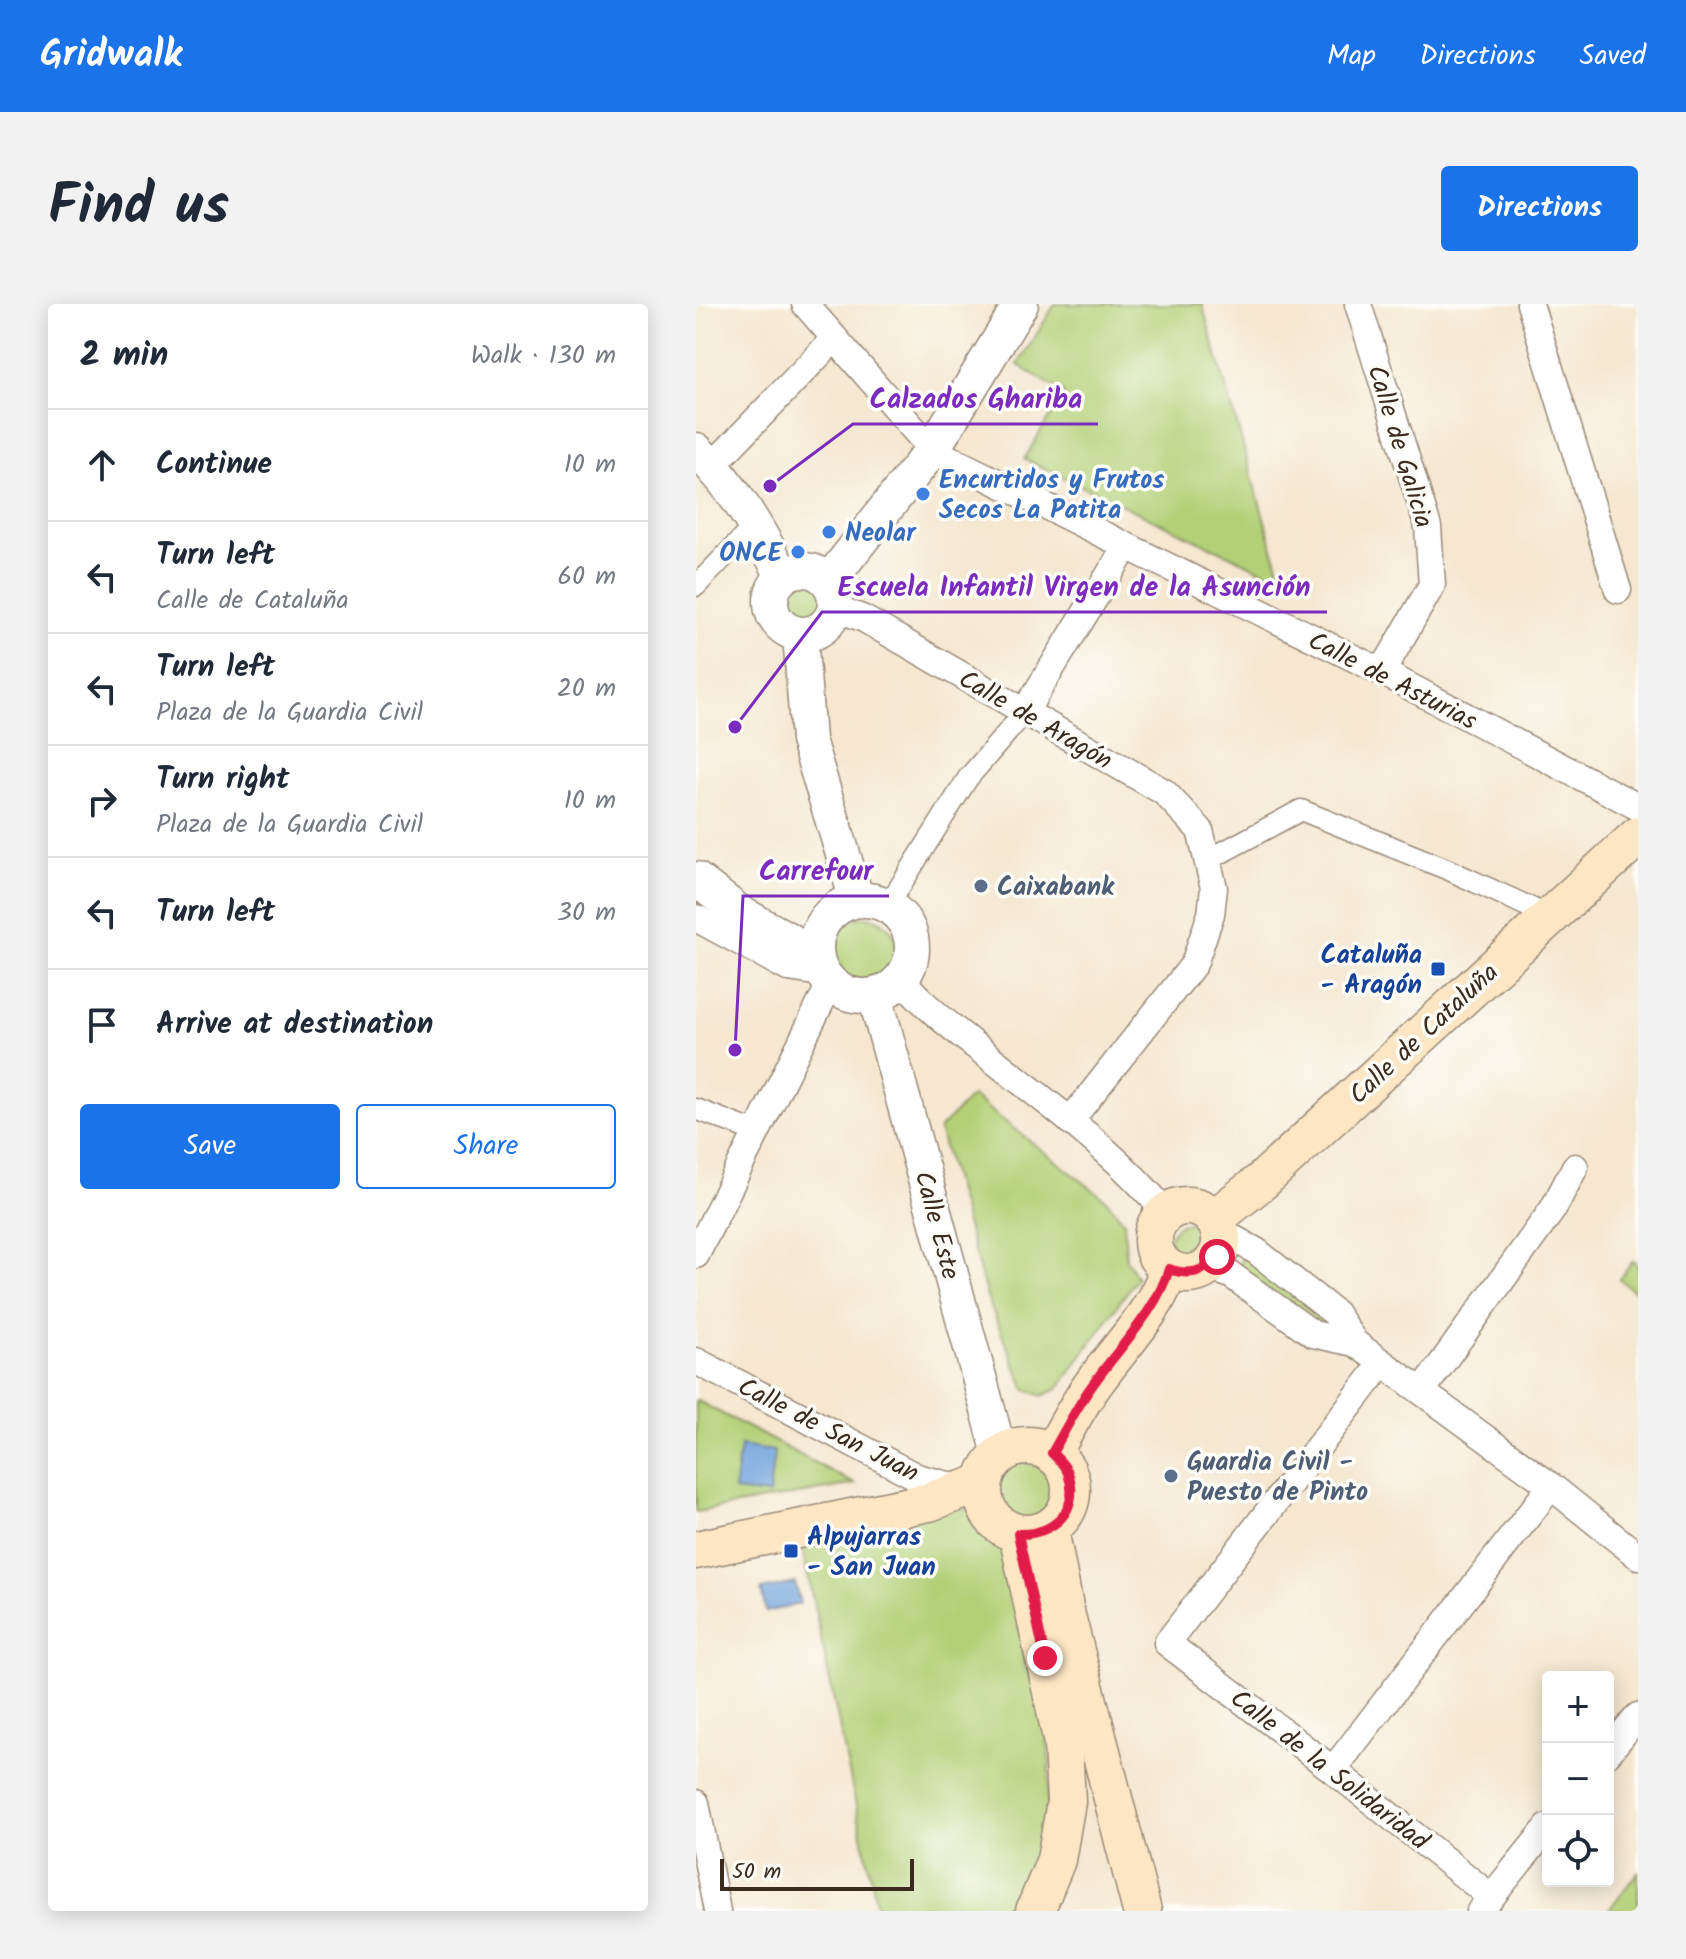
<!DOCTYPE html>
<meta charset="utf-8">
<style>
:root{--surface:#fff;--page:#f2f2f3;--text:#1f2937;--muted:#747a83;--line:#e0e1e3;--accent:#1a73e8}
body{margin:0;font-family:Kalam,sans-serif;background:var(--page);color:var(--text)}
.controls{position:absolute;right:24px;bottom:24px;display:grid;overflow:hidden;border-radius:8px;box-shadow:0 4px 20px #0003}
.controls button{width:72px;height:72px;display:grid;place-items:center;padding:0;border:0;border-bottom:2px solid var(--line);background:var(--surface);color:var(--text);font:40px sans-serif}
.scale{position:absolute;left:24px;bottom:20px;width:194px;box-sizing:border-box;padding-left:8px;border:4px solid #3b2a1e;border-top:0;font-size:22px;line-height:28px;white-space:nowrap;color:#3b2a1e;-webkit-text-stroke:6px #fdfcf7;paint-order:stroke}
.stop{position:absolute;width:24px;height:24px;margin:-18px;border:6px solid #e11d48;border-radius:50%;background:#fff}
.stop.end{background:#e11d48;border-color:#fff;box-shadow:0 2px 8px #0008}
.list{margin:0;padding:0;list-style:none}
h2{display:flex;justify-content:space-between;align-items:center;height:104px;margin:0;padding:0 32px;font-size:34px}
h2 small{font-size:26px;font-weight:400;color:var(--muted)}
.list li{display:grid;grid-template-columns:52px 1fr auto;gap:24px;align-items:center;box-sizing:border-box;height:112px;padding:0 32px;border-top:2px solid var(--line)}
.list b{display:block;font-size:30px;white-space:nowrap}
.list p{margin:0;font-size:26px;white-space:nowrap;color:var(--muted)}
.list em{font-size:26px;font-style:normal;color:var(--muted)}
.actions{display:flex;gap:16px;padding:24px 32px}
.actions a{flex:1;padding:18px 0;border:2px solid var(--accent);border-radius:8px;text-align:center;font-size:28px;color:var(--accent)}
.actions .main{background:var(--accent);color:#fff}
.icon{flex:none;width:44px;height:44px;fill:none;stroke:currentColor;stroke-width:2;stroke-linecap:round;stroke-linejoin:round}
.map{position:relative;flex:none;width:942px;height:1607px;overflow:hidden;border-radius:8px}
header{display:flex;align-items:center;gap:48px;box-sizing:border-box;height:112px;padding:0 40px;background:var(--accent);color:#fff}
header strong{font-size:38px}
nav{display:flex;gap:44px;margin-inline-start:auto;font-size:28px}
.intro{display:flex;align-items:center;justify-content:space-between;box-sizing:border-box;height:192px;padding:0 48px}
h1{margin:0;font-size:56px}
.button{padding:20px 36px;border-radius:8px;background:var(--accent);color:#fff;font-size:28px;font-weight:700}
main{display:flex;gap:48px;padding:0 48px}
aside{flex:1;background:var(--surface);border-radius:8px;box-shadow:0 4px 20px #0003}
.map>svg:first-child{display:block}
</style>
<header>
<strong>Gridwalk</strong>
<nav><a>Map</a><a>Directions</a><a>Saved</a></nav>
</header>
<div class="intro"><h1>Find us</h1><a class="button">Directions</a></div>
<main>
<aside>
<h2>2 min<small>Walk · 130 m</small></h2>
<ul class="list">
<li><svg class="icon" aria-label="ahead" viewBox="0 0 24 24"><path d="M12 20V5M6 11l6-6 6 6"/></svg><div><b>Continue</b></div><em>10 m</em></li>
<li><svg class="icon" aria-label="left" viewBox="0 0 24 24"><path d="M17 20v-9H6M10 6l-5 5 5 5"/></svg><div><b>Turn left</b><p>Calle de Cataluña</p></div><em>60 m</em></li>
<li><svg class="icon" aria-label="left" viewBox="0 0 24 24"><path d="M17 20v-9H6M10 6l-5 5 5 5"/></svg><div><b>Turn left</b><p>Plaza de la Guardia Civil</p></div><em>20 m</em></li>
<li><svg class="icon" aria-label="right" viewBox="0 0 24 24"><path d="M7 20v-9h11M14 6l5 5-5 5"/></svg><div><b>Turn right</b><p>Plaza de la Guardia Civil</p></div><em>10 m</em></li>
<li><svg class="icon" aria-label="left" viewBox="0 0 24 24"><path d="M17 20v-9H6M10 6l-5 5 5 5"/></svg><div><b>Turn left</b></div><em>30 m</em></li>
<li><svg class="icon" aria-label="arrive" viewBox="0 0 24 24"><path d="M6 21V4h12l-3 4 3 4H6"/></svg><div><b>Arrive at destination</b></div></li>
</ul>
<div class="actions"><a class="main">Save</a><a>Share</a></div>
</aside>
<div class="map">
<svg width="942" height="1607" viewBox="0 0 942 1607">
<rect width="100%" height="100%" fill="#fdfcf7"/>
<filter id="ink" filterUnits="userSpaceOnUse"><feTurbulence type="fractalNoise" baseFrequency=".0125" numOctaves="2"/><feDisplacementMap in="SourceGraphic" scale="16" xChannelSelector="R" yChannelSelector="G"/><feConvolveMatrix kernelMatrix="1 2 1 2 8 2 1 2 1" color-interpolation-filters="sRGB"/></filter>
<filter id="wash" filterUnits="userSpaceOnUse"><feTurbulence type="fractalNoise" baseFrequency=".006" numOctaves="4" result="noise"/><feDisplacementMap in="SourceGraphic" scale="32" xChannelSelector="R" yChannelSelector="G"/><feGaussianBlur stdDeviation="1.8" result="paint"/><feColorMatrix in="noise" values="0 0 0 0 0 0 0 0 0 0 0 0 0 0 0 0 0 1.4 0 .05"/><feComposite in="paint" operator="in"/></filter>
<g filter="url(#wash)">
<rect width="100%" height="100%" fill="#f5e7d0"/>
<g fill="#b3d077" stroke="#777d4a" stroke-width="2">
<polygon points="359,0 506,0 586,276 328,155 368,89 322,61"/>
<circle cx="107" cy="298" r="22"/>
<circle cx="169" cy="645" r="32"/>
<polygon points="276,792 409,895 428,917 430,955 441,974 362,1085 346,1092 329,1085 292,996 243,825"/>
<circle cx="491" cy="936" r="17"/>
<polygon points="548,949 645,1029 617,1019 541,965"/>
<polygon points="937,957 942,962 942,990 923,975"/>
<polygon points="0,1096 159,1180 0,1208"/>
<circle cx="332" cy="1185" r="36"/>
<polygon points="233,1198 292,1209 322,1230 354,1459 349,1527 330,1587 318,1607 182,1607 104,1234"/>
<polygon points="942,1568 942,1607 912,1607"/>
</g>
<g fill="#70a3dc" stroke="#56667d" stroke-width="2">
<polygon points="44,1142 78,1147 73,1191 38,1187"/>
<polygon points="99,1279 104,1300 70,1308 65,1286"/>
</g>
</g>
<g filter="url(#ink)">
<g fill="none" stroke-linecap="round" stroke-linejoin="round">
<g stroke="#988877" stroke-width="23">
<g id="pedestrian">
<polyline points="0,282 60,220"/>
<polyline points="512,556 605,506 753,566 855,613"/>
<polyline points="191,603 272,474 328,409"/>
<polyline points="0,805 62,829"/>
</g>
</g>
<g stroke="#988877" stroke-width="29">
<g id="minor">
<polyline points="109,0 236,146 686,368 942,503"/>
<polyline points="662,0 732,223 736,281 686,368"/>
<polyline points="834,0 922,286"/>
<polyline points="16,162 138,35"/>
<polyline points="138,303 168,315 468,488 504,526 518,584 515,610 498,660 374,817"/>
<polyline points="328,409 430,243"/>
<polyline points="0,614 92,664 126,669"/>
<path d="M206,675C230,705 261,727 292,752C354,801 420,848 470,909"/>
<polyline points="524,927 560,947 639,1009 659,1039 855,1182 942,1252"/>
<polyline points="0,951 134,680"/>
<polyline points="512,963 535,971 617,1030 659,1039"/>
<polyline points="0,1057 221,1173 268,1185"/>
<polyline points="686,1060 471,1339 637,1466 795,1593"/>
<polyline points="726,1087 857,905 879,863"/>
<polyline points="912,1449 942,1412"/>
<polyline points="637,1466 855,1182"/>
<polyline points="0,1499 21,1607"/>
<polyline points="784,1607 852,1523"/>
</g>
</g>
<g stroke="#988877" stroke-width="37">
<g id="tertiary">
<path d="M0,146C38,182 63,227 87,272"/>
<circle cx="107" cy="298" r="32"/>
<polyline points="132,278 236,146 325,0"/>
<polyline points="104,330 112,436 161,596"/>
<polyline points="0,575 44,609 120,651"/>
<circle cx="168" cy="644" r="48"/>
<polyline points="179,692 304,1150"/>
</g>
</g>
<g stroke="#988877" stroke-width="41">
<g id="secondary">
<circle cx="491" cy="936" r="34"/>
<polyline points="518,915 566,877 942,532"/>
<circle cx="331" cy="1186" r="44"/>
<path d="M356,1149C370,1125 382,1100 398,1079C424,1042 460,1008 473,965"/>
<polyline points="353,1225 369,1308 446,1607"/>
<polyline points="322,1230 367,1439 370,1498 360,1556 339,1607"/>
<polyline points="0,1246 233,1198 287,1179"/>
</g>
</g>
<use href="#pedestrian" stroke="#fff" stroke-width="20"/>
<use href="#minor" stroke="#fff" stroke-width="26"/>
<use href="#tertiary" stroke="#fff" stroke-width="34"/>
<use href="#secondary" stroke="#fce6c4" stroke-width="38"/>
</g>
</g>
<g fill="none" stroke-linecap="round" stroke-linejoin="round" filter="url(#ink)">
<path stroke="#e11d48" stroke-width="10" d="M349,1354L322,1230C358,1231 385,1206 372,1169C369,1161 362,1155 356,1149C370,1125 382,1100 398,1079C424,1042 460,1008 473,965C493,972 507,969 521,953"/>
</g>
<g fill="#3f7fe0" stroke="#fdfcf7" stroke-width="3">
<circle cx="227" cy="190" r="8"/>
<circle cx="133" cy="228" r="8"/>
<circle cx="102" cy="248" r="8"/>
</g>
<g fill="#5c6f8a" stroke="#fdfcf7" stroke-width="3">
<circle cx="285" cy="582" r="8"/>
<circle cx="475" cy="1172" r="8"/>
</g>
<g fill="#1a4fb4" stroke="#fdfcf7" stroke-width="3">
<rect x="734" y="657" width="16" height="16" rx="4"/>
<rect x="87" y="1239" width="16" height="16" rx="4"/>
</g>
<g text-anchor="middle" stroke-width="7" stroke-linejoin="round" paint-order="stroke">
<g font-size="26" fill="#3b2a1e" stroke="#fdfcf7">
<text transform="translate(705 142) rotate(73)" y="9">Calle de Galicia</text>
<text transform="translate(697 376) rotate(27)" y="9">Calle de Asturias</text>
<text transform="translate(340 415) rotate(30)" y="9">Calle de Aragón</text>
<text transform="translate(727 729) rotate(-43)" y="9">Calle de Cataluña</text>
<text transform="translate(242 921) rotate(75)" y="9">Calle Este</text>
<text transform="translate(133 1125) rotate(27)" y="9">Calle de San Juan</text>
<text transform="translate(634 1465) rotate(38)" y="9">Calle de la Solidaridad</text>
</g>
<g font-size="26" font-weight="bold" fill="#366cbe" stroke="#fdfcf7" text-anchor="start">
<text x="243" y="184">Encurtidos y Frutos<tspan x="243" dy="30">Secos La Patita</tspan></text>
<text x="149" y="237">Neolar</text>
<text x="86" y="257" text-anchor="end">ONCE</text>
</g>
<g font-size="26" font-weight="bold" fill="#4e5e75" stroke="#fdfcf7" text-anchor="start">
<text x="301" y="591">Caixabank</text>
<text x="491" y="1166">Guardia Civil -<tspan x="491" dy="30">Puesto de Pinto</tspan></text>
</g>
<g font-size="26" font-weight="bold" fill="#164399" stroke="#fdfcf7" text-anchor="end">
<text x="726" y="659">Cataluña<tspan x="726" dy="30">- Aragón</tspan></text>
<text x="111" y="1241" text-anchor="start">Alpujarras<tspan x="111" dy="30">- San Juan</tspan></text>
</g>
</g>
<path fill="none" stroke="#7b2cbf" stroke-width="3" d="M74 182L157 120H402M39 423L126 308H631M39 746L47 592H193"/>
<g fill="#7b2cbf" stroke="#fdfcf7" stroke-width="3">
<circle cx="74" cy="182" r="8"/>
<circle cx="39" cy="423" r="8"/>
<circle cx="39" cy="746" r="8"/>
</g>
<g font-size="28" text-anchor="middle" font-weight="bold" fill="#7b2cbf" stroke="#fdfcf7" stroke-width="7" stroke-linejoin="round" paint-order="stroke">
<text x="280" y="104">Calzados Ghariba</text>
<text x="378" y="292">Escuela Infantil Virgen de la Asunción</text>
<text x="120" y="576">Carrefour</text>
</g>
</svg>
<div class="controls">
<button>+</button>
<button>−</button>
<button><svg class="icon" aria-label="locate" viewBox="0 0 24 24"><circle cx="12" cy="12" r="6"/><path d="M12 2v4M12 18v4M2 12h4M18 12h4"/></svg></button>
</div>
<div class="scale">50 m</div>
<div class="stop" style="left:521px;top:953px"></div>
<div class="stop end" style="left:349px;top:1354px"></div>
</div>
</main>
